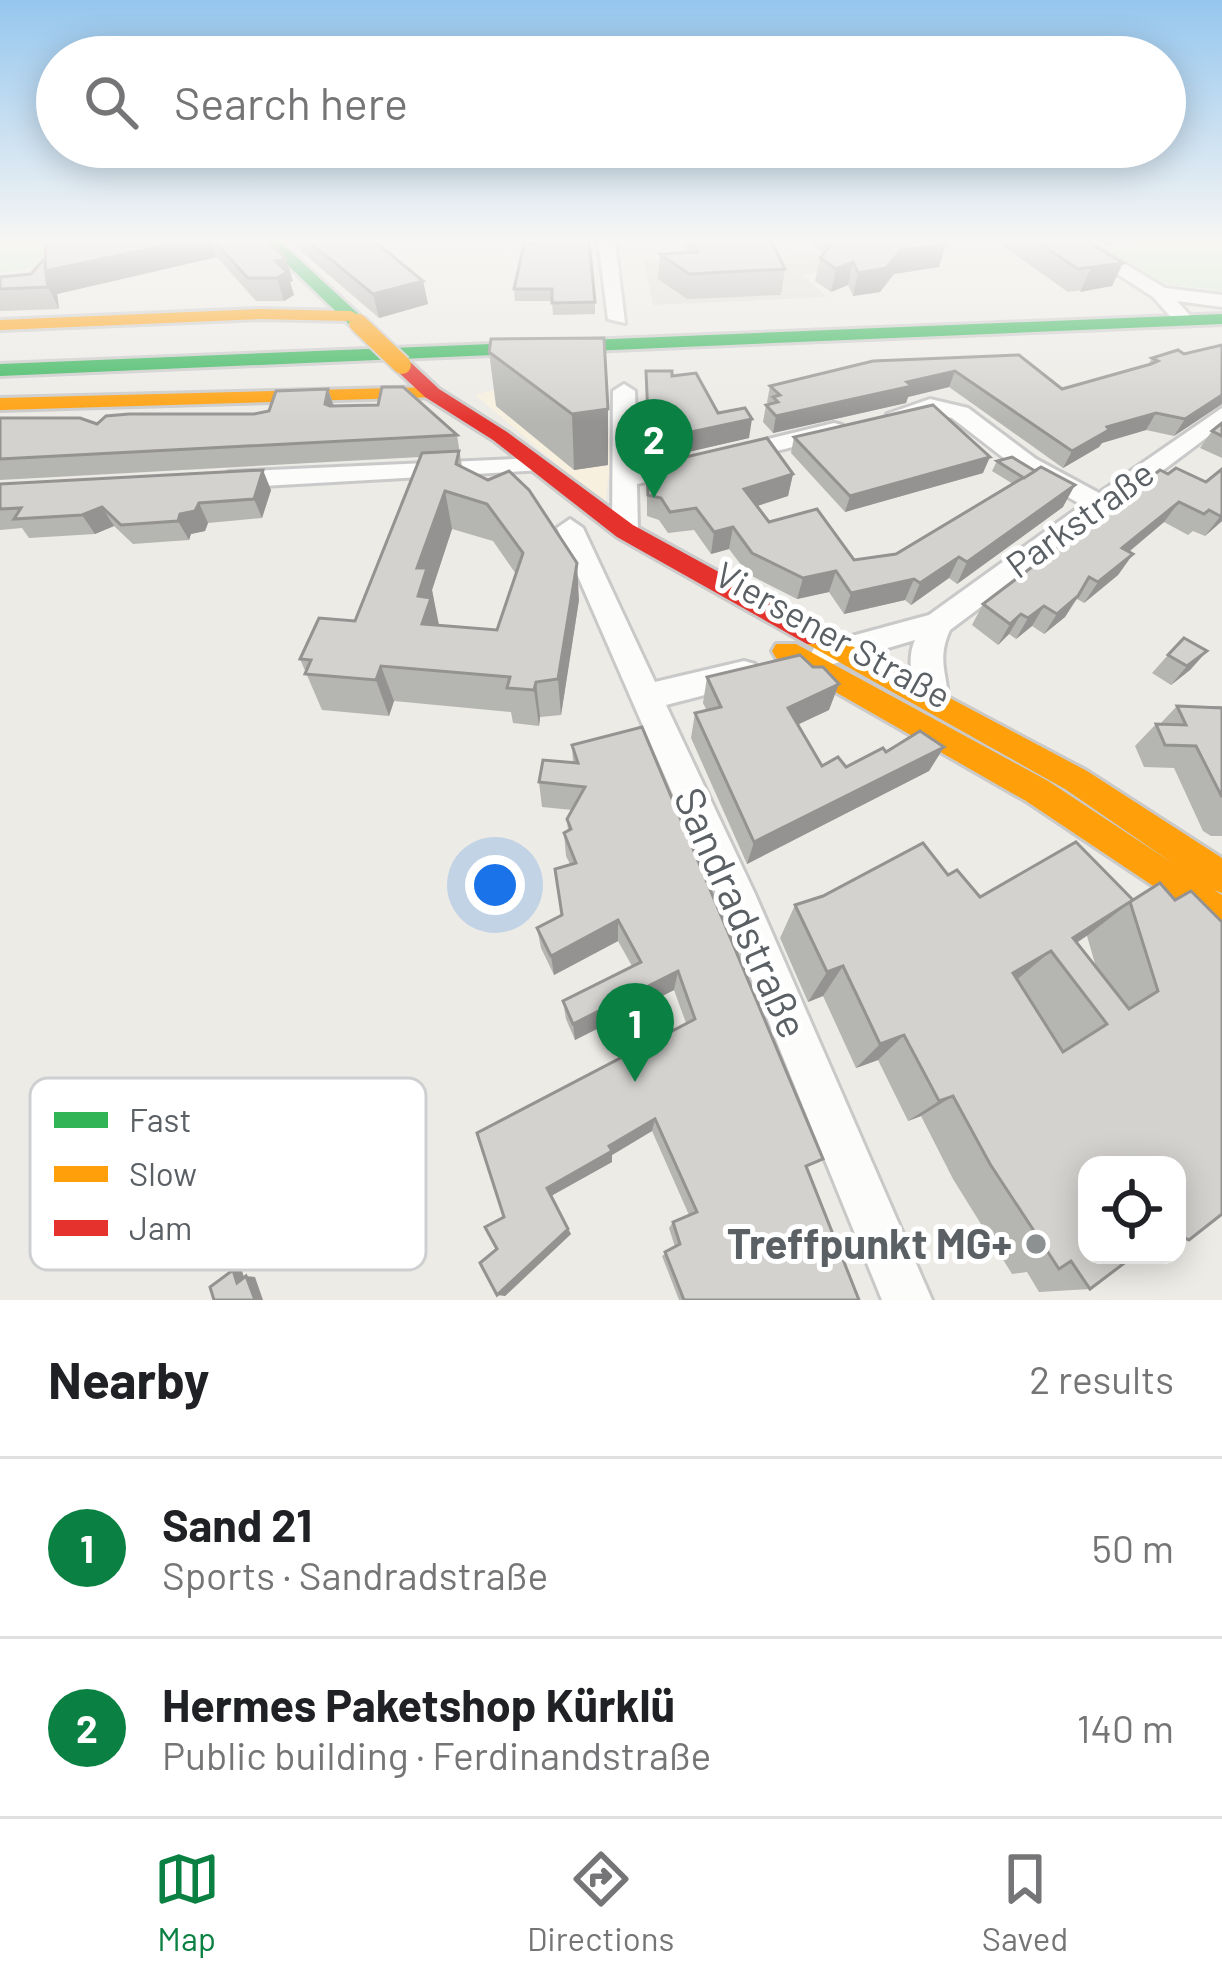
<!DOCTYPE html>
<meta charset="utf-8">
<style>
:root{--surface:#fff;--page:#f6f6f6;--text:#202124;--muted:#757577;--line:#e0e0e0;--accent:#0b8043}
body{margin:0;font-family:Barlow,sans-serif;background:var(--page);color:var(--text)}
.controls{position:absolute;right:36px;bottom:36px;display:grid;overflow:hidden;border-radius:24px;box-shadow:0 6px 30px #0003}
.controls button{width:108px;height:108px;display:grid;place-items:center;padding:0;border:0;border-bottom:3px solid var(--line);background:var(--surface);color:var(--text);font:60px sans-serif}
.you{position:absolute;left:495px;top:885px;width:42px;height:42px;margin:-30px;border:9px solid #fff;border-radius:50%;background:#1a73e8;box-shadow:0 0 0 18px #1a73e833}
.badge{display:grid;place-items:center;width:78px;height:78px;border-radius:50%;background:var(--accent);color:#fff;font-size:39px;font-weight:700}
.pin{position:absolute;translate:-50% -99px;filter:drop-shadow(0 3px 6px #0008)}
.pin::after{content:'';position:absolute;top:63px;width:42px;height:36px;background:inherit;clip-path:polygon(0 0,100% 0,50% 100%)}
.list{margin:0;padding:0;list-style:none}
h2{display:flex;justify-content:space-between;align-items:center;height:156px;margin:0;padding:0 48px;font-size:51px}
h2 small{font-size:39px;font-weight:400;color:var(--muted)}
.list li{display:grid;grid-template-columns:78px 1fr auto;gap:36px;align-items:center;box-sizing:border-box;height:180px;padding:0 48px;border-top:3px solid var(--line)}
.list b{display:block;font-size:45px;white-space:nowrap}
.list p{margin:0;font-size:39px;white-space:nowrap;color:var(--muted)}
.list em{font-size:39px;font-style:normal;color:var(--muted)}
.icon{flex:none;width:66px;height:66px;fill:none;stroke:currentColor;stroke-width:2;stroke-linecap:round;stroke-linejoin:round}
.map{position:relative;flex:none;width:1222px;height:1300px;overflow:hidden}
.search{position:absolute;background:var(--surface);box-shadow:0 6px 30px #0003;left:36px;right:36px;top:36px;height:132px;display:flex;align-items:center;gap:30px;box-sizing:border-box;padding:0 42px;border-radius:66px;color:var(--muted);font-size:45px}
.sheet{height:516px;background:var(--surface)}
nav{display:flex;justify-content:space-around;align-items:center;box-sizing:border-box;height:168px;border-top:3px solid var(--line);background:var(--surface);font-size:33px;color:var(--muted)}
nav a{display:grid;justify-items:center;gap:6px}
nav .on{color:var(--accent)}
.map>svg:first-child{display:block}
</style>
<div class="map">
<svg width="1222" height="1300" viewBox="0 0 1222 1300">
<rect width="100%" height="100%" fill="#edebe6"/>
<polygon fill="#f7f0df" points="606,388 610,466 605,505 475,395 497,389"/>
<polygon fill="#dfddd6" points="811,253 829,270 802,275 827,297 653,305 644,261 752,260"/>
<g fill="#d4eacf">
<polygon points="1168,240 1222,244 1222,291 1165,284 1105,251"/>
<polygon points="0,241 169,241 149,249 0,273"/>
</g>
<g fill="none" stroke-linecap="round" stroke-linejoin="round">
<g stroke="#c9c9c9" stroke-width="6">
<g id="street">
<polygon points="598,240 615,240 625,323 608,319"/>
<polygon points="1065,240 1086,240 1165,288 1222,295 1222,307 1177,301 1195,321 1178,325 1153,297"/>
<polygon points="624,384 635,391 637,468 683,460 695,467 692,472 637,484 638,531 625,540 612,531 613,391"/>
<path d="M930,399L968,408L1036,459L1099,493L1222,408V426L950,630C933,666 955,685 944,707L933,711L922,707C912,688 906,659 915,640L826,666L815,662L811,654L815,646L929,615L1082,505L1018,469L952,418L930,413L898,421L887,414Z"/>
<polygon points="834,423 842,425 842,435 735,461 723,454 727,449"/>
<polygon points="535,458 544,460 544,470 229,488 217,480 229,472"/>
<polygon points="570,519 583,528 655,682 744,661 755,664 759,673 755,682 666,705 755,894 932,1300 882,1300 724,912 557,528"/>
</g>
</g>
<g stroke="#cacaca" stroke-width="6">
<g id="fast">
<polygon points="262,240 278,240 364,319 364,327 352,327"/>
<polygon points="1222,314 1222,324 0,376 0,364"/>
</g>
</g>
<g stroke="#cacaca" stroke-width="6">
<g id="slow">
<polygon points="259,309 351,311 360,316 351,321 259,319 0,330 0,320"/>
<polygon points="432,387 442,393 439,397 0,410 0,398"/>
<polygon points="816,627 1087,771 1222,858 1222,893 1214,890 1222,895 1222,932 1026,801 776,658 772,651 776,644 796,644 1048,781 1174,864 1065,789 807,644 803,637"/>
</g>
</g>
<g stroke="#cacaca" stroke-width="6">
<polygon id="jam" points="395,361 409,361 439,389 507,432 633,525 825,630 829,637 825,644 807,644 617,537 493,440 425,397 395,369"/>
</g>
<use href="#street" fill="#fcfcfb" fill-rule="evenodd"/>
<use href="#fast" fill="#30b455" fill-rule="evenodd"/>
<use href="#slow" fill="#ff9f0a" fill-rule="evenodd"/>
<use href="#jam" fill="#e5322d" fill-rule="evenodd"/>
<g stroke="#cacaca" stroke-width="22" stroke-linecap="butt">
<polyline id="slow-bridge" points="358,323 402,365"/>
</g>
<use href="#slow-bridge" stroke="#ff9f0a" stroke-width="18"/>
</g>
<g fill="#b5b5b2" fill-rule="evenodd">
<polygon points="52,241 268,241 293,281 290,282 294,295 284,301 256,301 217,257 57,294 59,309 0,311 0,277 31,274 45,261"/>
<polygon points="289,241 389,241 378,244 423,281 428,304 379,318"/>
<polygon points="686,241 771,241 785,269 781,295 687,299 658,279 660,254 687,253"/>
<polygon points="808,241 942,241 946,244 939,267 894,274 880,292 853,296 848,285 831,292 815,281 820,258 823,254"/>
<polygon points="996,241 1086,241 1112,286 1068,292"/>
<polygon points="524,244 595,302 595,314 553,315 552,301 515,301 514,289"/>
<polygon points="604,338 608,465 574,470 496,406 489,352"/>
<polygon points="1222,345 1222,404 1174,436 1146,430 1102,443 1099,447 1063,468 949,387 908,397 906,403 773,433 763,422 766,405 769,404 767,402 770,386 1019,355 1062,389 1148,365 1152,358 1184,354"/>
<polygon points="646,371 672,376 749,438 649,461"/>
<path d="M328,389L334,406L457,435L462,467L579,600L561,715L540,717L539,726L513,723L511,712L394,701L389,716L322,710L300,659L355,621L420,457L0,480V418L97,424L254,414L269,411ZM452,529L493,541L516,574L497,630L438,625L432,590Z"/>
<polygon points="1222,423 1222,458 1200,448 1212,431"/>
<polygon points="794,437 983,473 845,512 791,453"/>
<polygon points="997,461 1035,471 1063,507 957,584 949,578 911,605 905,600 844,614 829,592 797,599 748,574 729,549 711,554 694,530 668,533 659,520 647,516 647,466 793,474 788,496 757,506 769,522 854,560 896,554 1013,484 992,471"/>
<polygon points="1168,474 1206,482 1222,521 1205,536 1193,531 1188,535 1164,522 1129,552 1133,554 1118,575 1084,603 1077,599 1065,617 1044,634 1032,626 1016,639 1009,634 998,645 972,625 983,604"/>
<polygon points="0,484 271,490 262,518 208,523 205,531 191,534 189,540 133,544 114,526 95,534 29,538 22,528 0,530"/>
<polygon points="1207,651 1190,670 1171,685 1152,673 1168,655"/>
<polygon points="707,677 829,710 798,724 822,766 846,767 886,752 944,747 929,771 747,864 691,738 695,713 707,711 703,703"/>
<polygon points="1177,706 1222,706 1222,836 1211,836 1203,831 1174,768 1144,767 1135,746 1156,724 1160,724"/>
<polygon points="572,745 807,1169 859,1300 679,1300 662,1256 675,1247 669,1228 673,1222 689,1215 652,1131 612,1155 612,1162 551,1196 571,1234 505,1296 497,1249 504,1217 686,1023 674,990 575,1040 566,1019 563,1001 632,966 618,941 554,975 541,948 537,928 561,915 570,864 566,856 564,833 568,831 567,819 572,810 542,807 539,782 573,762"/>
<path d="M948,875L980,897L1133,900L1160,883L1189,1240L1177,1241V1165L1090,1289L1039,1292L1027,1272L1012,1274L953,1179L921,1116L908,1121L878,1060L856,1068L823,996L808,1002L780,938L795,905ZM1088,935L1087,936L1096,967L1077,943Z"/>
</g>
<g fill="#949391">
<polygon points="185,241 211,241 217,257 57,294 59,309 48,287 45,271"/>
<polygon points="1107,241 1137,241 1104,246"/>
<polygon points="946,244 939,267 894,274 880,292 853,296 858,273 900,251"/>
<polygon points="286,259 293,281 290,282 294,295 284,301 277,278 276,261"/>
<polygon points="853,262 848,285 831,292 836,269"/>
<polygon points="1123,263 1112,286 1080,292 1091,268"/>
<polygon points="423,281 428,304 379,318 373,294"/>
<polygon points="955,371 949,387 908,397 906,403 773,433 776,416"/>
<polygon points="328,389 334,408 325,404"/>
<polygon points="1222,395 1222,404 1174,436 1185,419"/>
<polygon points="608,409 608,465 574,470 572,414"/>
<polygon points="1156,413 1146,430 1102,443 1099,447 1063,468 1072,451 1107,427"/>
<polygon points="752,419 749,438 649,461 649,441"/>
<polygon points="990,457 983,473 845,512 850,496"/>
<polygon points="263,470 271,490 262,518 254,499"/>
<polygon points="793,474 788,496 741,511 744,489"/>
<polygon points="1075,485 1063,507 957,584 967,562"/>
<polygon points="445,491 452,529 432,590 441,635 422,624 417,568"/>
<polygon points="1179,502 1164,522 1108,569 1122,548"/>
<polygon points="199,503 208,523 205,531 191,534 189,540 178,521 180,514"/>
<polygon points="102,507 114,526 95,534 82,515"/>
<polygon points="1222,514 1222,521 1205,536"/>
<polygon points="733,527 729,549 711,554 714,532"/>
<polygon points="1133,554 1118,575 1084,603 1098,582"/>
<polygon points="959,557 949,578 911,605 920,583"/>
<polygon points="577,563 579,600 561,715 558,679"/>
<polygon points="836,571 829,592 797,599 803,578"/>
<polygon points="914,579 905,600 844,614 851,593"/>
<polygon points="1078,596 1065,617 1044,634 1057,614"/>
<polygon points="1044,606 1032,626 1016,639 1028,618"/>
<polygon points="1021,614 1009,634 998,645 1010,624"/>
<polygon points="1207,651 1190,670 1171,685 1187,666"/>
<polygon points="381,666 394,701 389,716 376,680"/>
<polygon points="536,682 540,717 539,726 534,690"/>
<polygon points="839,684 829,710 780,733 788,708"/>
<polygon points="944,747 929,771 747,864 754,842"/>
<polygon points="1133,900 1088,935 1055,956 1073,938"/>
<polygon points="618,920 618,941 554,975 551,956"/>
<polygon points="1051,951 1014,982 1013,973"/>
<polygon points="843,966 823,996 808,1002 827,972"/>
<polygon points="678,971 674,990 575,1040 573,1024"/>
<polygon points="904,1035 878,1060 856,1068 880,1044"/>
<polygon points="953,1096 921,1116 908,1121 939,1101"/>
<polygon points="655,1119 652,1131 612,1155 612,1162 551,1196 547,1188 609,1146"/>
<polygon points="568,1229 571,1234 505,1296 497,1295"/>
<polygon points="233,1270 242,1271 246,1283 237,1283"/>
<polygon points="246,1276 255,1277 263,1300 255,1300"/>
</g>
<g fill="#d3d2cf" stroke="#949391" stroke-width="3" fill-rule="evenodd">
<polygon points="46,241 185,241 45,271"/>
<polygon points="214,241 268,241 286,259 276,261 287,272 277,278 248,278"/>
<polygon points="308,241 374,241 423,281 373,294"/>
<polygon points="536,241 589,241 595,302 552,303 552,289 514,289 524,244 536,244"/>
<polygon points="693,241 771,241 785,269 689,274 660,254 697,252"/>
<polygon points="834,241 941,241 946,244 900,251 886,268 858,273 853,262 836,269 820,258"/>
<polygon points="1036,241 1086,241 1123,263 1078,269"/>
<polygon points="44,259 48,287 0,289 0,277 31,274"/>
<polygon points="604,338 608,409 572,414 489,352 491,339"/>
<polygon points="1222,345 1222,395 1185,419 1156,413 1107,427 1109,430 1072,451 955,371 907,382 912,386 776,416 766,405 778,402 773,397 780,395 770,386 873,361 1019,355 1062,389 1151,364 1158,361 1152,358 1178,350 1184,354"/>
<polygon points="646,371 672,371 672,376 696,373 718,413 745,408 752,419 649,441"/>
<polygon points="382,387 403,387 457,435 0,459 0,418 80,418 97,424 106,416 129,414 254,414 269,411 276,391 328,389 325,404 330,406 378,405"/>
<polygon points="933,405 990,457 850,496 794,437"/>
<polygon points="1222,423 1222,436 1212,431"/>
<polygon points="767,438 793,474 744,489 769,522 817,509 854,560 896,554 1041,467 1075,485 967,562 959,557 920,583 914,579 851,593 836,571 803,578 752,553 733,527 714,532 696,508 670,512 661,498 648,495 647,466"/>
<path d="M459,451L456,464L488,480L509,471L529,490L577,563L558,679L536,682L534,690L507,688L510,677L381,666L376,680L305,674L311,660L300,659L319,618L355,621L422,453ZM445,491L487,504L523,553L497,630L422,624L431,598L418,596L427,568H417Z"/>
<polygon points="1012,457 1035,471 1024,478 997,461"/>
<polygon points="1176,468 1206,482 1222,469 1222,514 1220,516 1209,510 1204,514 1179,502 1122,548 1133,554 1098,582 1089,577 1078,596 1057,614 1044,606 1028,618 1021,614 1010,624 983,604 1160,470 1168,474"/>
<polygon points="263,470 254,499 199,503 195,511 180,514 178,521 121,525 102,507 82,515 14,519 21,508 0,509 0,484"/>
<polygon points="1184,638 1207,651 1187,666 1168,655"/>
<polygon points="800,655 813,667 823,667 839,684 788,708 822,766 838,757 846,767 883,748 886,752 920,731 944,747 754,842 695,713 721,707 707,677"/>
<polygon points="1177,706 1222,708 1222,797 1196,746 1165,745 1156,724 1186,725"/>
<polygon points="642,727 823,1159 806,1166 859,1300 684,1300 665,1252 680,1244 673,1222 697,1212 655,1119 609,1146 612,1151 547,1188 568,1229 497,1295 480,1263 497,1249 485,1227 504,1217 477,1133 695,1019 678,971 573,1024 563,1001 641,962 618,920 551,956 537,928 562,915 555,869 576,863 564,833 571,829 567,819 585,787 539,782 543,760 578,763 572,745"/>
<path d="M1076,842L1133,900L1073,938L1129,1009L1158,991L1130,902L1160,883L1175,900L1191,891L1222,922V1214L1189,1240L1177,1234V1165H1087V1255H1135L1090,1289L1071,1261L1059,1269L990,1164L953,1096L939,1101L904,1035L880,1044L843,966L827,972L795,905L823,896L923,843L948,875L957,870L980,897ZM1051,951L1107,1024L1063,1052L1013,973Z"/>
<polygon points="233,1270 237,1283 246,1276 255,1300 214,1300 210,1287"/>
</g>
<linearGradient id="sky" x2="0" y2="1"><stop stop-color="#95c6ee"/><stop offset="0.57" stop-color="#f7f6f4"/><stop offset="1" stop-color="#f7f6f4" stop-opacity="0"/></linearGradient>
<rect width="1222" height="422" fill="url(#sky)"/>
<circle fill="#8e9192" stroke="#fff" stroke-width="4.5" cx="1036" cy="1244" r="12"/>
<g text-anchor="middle" stroke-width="10" stroke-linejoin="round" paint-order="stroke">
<g font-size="36" fill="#5b6065" stroke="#fff">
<text transform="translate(1080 519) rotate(-36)" y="13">Parkstraße</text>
<text transform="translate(833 635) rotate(29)" y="13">Viersener Straße</text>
</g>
<g font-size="42" fill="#5b6065" stroke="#fff">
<text transform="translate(741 913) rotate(66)" y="15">Sandradstraße</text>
</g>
<g font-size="42" font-weight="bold" fill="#5b6065" stroke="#fff" text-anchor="end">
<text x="1012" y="1259">Treffpunkt MG+</text>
</g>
</g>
<rect x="30" y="1078" width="396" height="192" rx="18" fill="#fff" stroke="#cecfd1" stroke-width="3"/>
<rect x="54" y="1112" width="54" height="16" fill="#30b455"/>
<rect x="54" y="1166" width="54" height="16" fill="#ff9f0a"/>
<rect x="54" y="1220" width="54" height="16" fill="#e5322d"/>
<g font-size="33" fill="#5b6065">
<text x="129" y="1132">Fast</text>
<text x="129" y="1186">Slow</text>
<text x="129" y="1240">Jam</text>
</g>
</svg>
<div class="controls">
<button><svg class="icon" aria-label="locate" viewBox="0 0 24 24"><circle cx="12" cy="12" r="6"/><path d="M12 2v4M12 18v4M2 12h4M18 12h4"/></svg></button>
</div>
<div class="you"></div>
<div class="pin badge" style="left:635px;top:1082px">1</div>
<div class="pin badge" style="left:654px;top:498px">2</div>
<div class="search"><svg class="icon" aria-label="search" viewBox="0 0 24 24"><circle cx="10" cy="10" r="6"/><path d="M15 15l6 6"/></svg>Search here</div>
</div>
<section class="sheet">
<h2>Nearby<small>2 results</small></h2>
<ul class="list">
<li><span class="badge">1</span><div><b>Sand 21</b><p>Sports · Sandradstraße</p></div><em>50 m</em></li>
<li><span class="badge">2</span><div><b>Hermes Paketshop Kürklü</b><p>Public building · Ferdinandstraße</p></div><em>140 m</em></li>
</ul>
</section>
<nav>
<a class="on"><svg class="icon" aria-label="map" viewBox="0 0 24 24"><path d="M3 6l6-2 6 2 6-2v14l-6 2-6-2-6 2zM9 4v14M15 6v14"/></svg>Map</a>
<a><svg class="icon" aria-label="directions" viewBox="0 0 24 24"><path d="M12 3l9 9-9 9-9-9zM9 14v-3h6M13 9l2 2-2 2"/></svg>Directions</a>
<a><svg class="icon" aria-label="saved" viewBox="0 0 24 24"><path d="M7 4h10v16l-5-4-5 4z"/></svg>Saved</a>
</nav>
